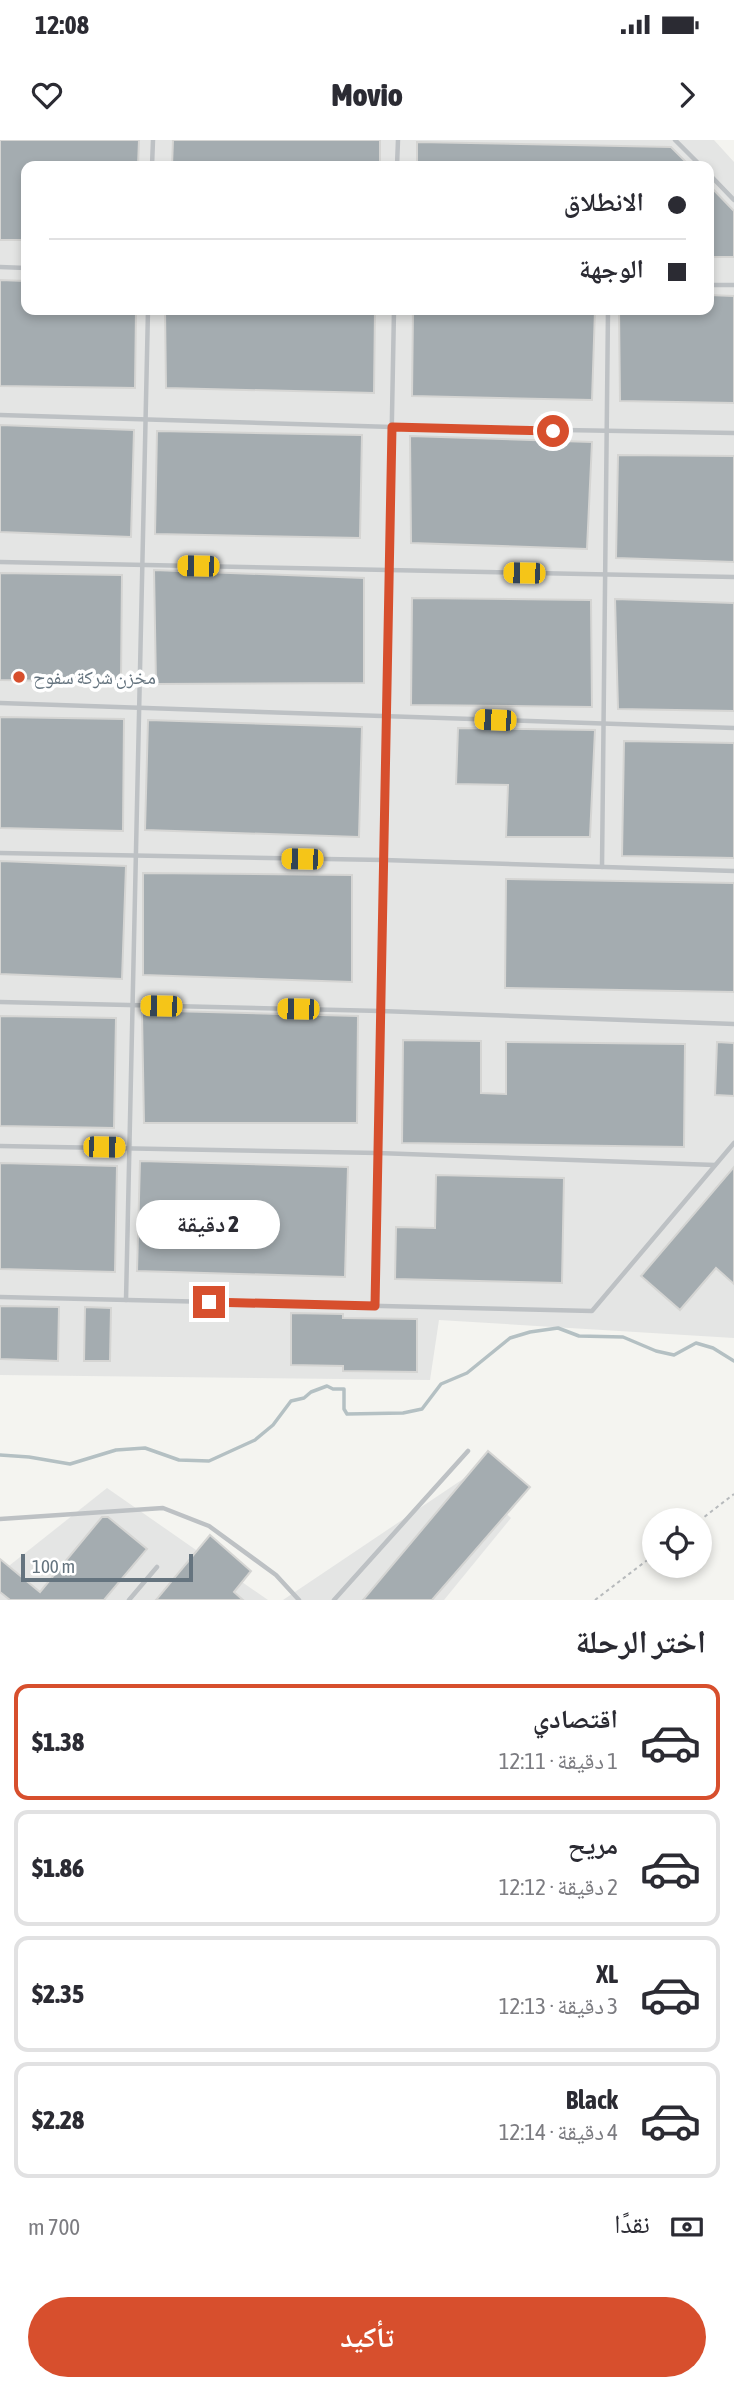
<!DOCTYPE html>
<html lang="ar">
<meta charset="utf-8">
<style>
body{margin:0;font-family:"Asap Condensed","Noto Naskh Arabic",sans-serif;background:#f2f2f3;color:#2b2b33;direction:rtl;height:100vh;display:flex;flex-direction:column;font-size:26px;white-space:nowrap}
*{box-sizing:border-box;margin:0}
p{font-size:23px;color:#7c7c81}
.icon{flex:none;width:38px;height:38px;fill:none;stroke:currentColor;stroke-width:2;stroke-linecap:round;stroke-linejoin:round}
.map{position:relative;height:1460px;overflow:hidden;direction:ltr}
.side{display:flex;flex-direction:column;background:#fff;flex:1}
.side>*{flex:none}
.guide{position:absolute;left:21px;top:21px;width:693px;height:154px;border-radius:14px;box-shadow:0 4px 10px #0003;direction:rtl;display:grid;align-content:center;height:154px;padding:0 28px;background:#fff}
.fabs{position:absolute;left:642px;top:1368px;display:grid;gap:14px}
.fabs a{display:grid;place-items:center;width:70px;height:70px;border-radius:50%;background:#fff;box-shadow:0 4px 10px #0003;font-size:35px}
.scale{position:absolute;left:21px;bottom:18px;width:172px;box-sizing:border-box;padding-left:7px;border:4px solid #65747f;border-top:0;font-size:19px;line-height:24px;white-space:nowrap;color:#65747f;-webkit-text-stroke:5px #fff;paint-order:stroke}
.end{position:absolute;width:32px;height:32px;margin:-16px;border:9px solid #d74f2d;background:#fff;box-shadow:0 0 0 4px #fff}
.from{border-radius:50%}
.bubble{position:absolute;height:49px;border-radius:24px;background:#fff;box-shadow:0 4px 10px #0003;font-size:23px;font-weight:800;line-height:49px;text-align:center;direction:rtl}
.car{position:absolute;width:21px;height:42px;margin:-21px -10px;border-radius:9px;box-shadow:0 0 5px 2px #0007;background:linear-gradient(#f5c518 24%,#345 0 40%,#f5c518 0 76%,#345 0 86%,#f5c518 0)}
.guide b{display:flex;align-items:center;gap:24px;height:66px;font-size:26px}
.guide b+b{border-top:2px solid #e1e1e2}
.guide i{width:18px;height:18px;background:#2b2b33}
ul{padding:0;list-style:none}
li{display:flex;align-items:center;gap:21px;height:116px;margin:0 14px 10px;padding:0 14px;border:4px solid #e1e1e2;border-radius:14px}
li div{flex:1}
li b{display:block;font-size:26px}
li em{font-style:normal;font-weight:800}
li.selected{border-color:#d74f2d}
li>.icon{width:63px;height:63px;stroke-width:1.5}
h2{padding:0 28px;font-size:32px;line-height:84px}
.pay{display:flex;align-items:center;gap:18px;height:77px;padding:0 28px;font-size:26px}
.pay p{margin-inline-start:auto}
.action{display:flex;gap:14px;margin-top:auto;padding:14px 28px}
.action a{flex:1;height:80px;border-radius:42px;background:#d74f2d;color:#fff;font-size:28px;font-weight:800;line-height:80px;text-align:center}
.status{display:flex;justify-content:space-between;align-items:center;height:49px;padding:0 35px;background:#fff;direction:ltr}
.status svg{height:19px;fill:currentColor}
header{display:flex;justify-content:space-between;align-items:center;height:91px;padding:0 28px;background:#fff;font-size:32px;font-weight:800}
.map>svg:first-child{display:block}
.built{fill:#e4e5e4;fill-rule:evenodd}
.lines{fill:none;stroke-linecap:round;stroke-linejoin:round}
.stream{stroke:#b4c0c3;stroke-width:3.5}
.building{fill:#a4acb0;stroke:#d5d5d3;stroke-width:2}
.path{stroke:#b7babc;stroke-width:2;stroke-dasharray:3.5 3.5;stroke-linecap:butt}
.service{stroke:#bdc1c4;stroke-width:4.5}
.route{stroke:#d74f2d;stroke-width:9}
.poi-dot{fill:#d74f2d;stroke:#fff;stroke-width:2.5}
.labels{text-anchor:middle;stroke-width:7;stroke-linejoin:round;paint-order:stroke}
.poi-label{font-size:19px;fill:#65747f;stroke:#fff;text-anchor:start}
</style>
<div class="status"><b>12:08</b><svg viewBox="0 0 49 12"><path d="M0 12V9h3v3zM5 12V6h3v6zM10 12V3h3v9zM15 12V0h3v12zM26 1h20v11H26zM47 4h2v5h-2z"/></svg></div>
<header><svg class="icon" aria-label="forward" viewBox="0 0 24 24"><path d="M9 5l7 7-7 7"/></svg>Movio<svg class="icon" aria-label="heart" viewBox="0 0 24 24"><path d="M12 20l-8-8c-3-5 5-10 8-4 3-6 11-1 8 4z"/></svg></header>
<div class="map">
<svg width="734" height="1460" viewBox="0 0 734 1460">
<rect width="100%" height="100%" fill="#f4f4f0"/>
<g class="built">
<path d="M0 0H714L734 22V1198L439 1180 430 1240 0 1235ZM26 26H709V170H26Z"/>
<path d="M466 1337 511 1378 444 1460H283Z"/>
<path d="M107 1348 268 1460H0V1433Z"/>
</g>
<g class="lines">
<path class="stream" d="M0 1315 29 1317 70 1324 116 1310 145 1308 179 1320 209 1321 255 1300 273 1285 291 1261 304 1258 311 1252 327 1246 333 1249H344V1269L347 1274 403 1273 422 1269 441 1244 467 1233 510 1198 530 1192 558 1188 579 1196 623 1197 656 1211 674 1215 696 1203 713 1208 734 1221"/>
</g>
<g class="building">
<path d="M0 0H139L138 26H26V100H0Z"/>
<path d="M173 0H380V26H172Z"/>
<path d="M417 2 671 7 690 26H417Z"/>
<path d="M709 45 734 71V117H709Z"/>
<path d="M0 140 26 141V170H136L135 248 0 246Z"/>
<path d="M709 155 734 156V263L620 261 619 170H709Z"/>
<path d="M165 170H375L374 253 166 248Z"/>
<path d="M413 170H595L592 260 412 256Z"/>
<path d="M0 285 134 290 131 397 0 392Z"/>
<path d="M157 291 362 295 360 398 155 394Z"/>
<path d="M410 296 592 302 587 409 411 403Z"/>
<path d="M618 315 734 316V422L616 418Z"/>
<path d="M154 430 364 438V543L156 544Z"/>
<path d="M0 433 122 435 121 542 0 540Z"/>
<path d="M412 458 591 460 592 567 411 565Z"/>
<path d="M615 459 734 463V571L618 569Z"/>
<path d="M0 577 124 579 123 691 0 688Z"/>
<path d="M148 580 362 587 359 697 145 690Z"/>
<path d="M458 588 595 590 590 697H506L508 645 456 644Z"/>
<path d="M624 601 734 603V718L622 716Z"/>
<path d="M0 721 126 726 122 839 0 834Z"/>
<path d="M143 733 352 735V842L143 835Z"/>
<path d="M506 739 734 743V852L505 848Z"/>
<path d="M170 871 358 876 357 983H144L142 874Z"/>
<path d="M0 876 116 878 114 988 0 986Z"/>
<path d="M403 900 481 901V953L506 954V902L685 904 684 1007 402 1003Z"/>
<path d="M717 902 734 903V956L715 955Z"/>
<path d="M140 1021 348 1027 345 1137 137 1131Z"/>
<path d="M0 1023 117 1026 115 1132 0 1129Z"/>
<path d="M734 1027V1144L716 1128 680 1170 641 1136Z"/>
<path d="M436 1035 564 1038 562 1143 395 1139 396 1087 435 1088Z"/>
<path d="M0 1166 59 1167 58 1221 0 1219Z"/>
<path d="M85 1167 111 1168 110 1221H84Z"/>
<path d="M291 1173 343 1174V1178L417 1179V1232L343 1231V1226L291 1225Z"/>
<path d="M488 1311 530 1347 432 1460H363Z"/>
<path d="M102 1377H108L147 1409 104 1460H10L0 1452V1419L40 1452Z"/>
<path d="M210 1395 251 1431 234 1452 243 1460H156Z"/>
</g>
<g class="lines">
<g class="path">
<path d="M699 1381 734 1354"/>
<path d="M595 1460 654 1415"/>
</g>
<g class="service">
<path d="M675 0 701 26"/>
<path d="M152 26 153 0"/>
<path d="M397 26 398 0"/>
<path d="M709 34 734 60"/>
<path d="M0 127 26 128"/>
<path d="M709 145H734"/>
<path d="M0 275 392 287 734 293"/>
<path d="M0 422 734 437"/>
<path d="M0 563 734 588"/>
<path d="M0 713 384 720 734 731"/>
<path d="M602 727 608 170"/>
<path d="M0 862 381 871 734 884"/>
<path d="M0 1006 378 1013 715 1025"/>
<path d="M0 1157 592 1171 734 1003"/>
<path d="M126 1160 148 170"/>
<path d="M375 1166 394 170"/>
<path d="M0 1379 163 1368 209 1386 276 1435 299 1460"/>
<path d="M129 1460 157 1427"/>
<path d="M334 1460 468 1311"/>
</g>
</g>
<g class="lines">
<path class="route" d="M209 1162 375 1166 392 287 553 291"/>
</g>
<circle class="poi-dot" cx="19" cy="537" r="7"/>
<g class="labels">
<g class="poi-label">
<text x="33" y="544">مخزن شركة سفوح</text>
</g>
</g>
</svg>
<div class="fabs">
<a><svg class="icon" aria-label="locate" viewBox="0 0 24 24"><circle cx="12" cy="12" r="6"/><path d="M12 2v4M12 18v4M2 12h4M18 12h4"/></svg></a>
</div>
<div class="scale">100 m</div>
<i class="end from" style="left:553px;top:291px"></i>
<i class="end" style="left:209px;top:1162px"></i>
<div class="bubble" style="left:136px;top:1060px;width:144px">2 دقيقة</div>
<i class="car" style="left:198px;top:426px;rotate:271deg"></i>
<i class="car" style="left:524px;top:433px;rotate:271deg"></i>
<i class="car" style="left:495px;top:580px;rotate:272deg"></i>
<i class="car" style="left:302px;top:719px;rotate:271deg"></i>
<i class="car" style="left:161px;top:866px;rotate:271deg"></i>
<i class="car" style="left:298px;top:869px;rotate:271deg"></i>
<i class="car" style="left:104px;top:1007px;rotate:91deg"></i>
<div class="guide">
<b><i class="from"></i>الانطلاق</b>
<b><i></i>الوجهة</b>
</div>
</div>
<section class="side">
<h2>اختر الرحلة</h2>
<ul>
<li class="selected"><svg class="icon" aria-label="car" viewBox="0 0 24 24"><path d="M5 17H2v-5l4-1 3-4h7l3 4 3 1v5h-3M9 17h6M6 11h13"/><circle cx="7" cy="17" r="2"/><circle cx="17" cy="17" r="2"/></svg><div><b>اقتصادي</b><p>1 دقيقة · 12:11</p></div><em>$1.38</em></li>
<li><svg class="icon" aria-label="car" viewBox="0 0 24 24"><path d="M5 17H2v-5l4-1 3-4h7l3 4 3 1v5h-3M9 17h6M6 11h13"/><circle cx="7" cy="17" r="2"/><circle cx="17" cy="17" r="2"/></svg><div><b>مريح</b><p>2 دقيقة · 12:12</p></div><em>$1.86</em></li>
<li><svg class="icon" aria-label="car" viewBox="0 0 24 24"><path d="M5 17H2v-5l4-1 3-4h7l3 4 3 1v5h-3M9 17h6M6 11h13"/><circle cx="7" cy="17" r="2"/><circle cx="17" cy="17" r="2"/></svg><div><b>XL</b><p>3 دقيقة · 12:13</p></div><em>$2.35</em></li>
<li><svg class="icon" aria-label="car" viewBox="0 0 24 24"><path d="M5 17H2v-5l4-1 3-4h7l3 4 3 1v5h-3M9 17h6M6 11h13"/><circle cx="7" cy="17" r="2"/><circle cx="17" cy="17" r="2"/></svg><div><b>Black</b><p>4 دقيقة · 12:14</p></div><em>$2.28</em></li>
</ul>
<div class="pay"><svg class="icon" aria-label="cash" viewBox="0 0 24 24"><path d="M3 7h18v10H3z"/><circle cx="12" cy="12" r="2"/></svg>نقدًا<p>700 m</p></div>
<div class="action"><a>تأكيد</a></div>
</section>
